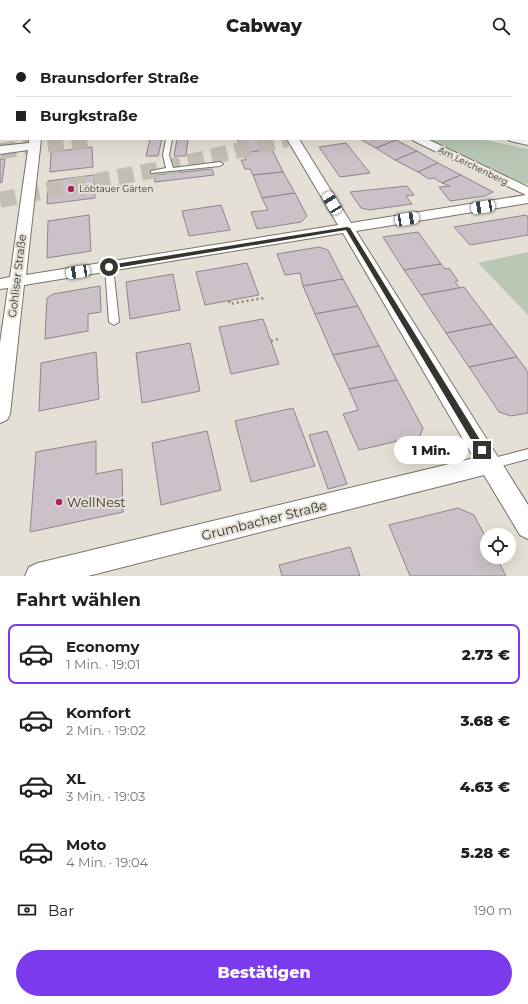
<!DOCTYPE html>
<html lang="de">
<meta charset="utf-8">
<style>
body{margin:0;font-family:Montserrat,sans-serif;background:#f6f6f6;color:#202124;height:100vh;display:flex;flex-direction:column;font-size:15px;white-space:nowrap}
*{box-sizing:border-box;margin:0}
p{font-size:13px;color:#757577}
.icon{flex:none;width:22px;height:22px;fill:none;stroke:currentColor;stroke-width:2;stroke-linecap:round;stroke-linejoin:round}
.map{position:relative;height:524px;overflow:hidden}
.panel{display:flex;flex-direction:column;background:#fff;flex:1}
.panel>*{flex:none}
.guide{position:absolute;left:0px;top:0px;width:528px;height:88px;box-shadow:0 4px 16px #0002;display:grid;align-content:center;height:88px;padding:0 16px;background:#fff}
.tools{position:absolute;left:480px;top:476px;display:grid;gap:8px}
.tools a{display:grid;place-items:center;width:36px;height:36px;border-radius:50%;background:#fff;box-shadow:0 4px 16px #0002;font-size:20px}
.end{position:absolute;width:18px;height:18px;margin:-9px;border:5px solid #35342f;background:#fff;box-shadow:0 0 0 2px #fff}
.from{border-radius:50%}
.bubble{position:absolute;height:28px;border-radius:14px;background:#fff;box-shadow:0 4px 16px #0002;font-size:13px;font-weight:800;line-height:28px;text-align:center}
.car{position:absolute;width:12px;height:24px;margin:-12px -6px;border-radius:5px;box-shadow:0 0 3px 1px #0007;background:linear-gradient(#fff 24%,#345 0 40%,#fff 0 76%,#345 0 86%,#fff 0)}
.guide b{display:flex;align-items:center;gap:14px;height:38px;font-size:15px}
.guide b+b{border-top:1px solid #e0e0e0}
.guide i{width:10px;height:10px;background:#202124}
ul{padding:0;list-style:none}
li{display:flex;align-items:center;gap:12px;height:60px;margin:0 8px 6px;padding:0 8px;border:2px solid transparent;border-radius:8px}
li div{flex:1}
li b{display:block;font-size:15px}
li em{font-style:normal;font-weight:800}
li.on{border-color:#7c3aed}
li>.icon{width:36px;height:36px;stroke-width:1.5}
h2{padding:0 16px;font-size:18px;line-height:48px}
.pay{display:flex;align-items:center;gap:10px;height:44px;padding:0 16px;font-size:15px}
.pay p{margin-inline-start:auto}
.action{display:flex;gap:8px;margin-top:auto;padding:8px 16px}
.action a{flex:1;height:46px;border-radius:24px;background:#7c3aed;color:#fff;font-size:16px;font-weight:800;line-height:46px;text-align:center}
header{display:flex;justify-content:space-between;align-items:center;height:52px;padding:0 16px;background:#fff;font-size:18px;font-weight:800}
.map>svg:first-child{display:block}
.green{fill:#b9c8b4}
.building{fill:#cbc1c9;stroke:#8e858c}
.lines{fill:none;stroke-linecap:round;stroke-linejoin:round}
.primary-tunnel{stroke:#c2beb4;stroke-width:16;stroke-dasharray:16 8;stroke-linecap:butt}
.service-casing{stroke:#777369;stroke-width:2}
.minor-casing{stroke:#777369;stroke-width:2}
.primary-casing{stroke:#777369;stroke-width:2}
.path-far1{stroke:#8c8981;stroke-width:1.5;stroke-dasharray:1 1.5;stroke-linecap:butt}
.path{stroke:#8c8981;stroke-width:2.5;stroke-dasharray:2 3;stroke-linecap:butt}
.service{fill:#fff;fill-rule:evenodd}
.minor{fill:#fff;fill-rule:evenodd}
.primary{fill:#fff;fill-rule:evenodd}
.route{fill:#35342f}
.poi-dot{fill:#b02158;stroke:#e5e0d5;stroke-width:1.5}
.labels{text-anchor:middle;stroke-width:4;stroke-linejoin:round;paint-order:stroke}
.far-street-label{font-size:9px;fill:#35342f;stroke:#e5e0d5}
.far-poi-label{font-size:9px;fill:#35342f;stroke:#e5e0d5;text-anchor:start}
.street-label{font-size:11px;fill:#35342f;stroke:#e5e0d5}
.near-poi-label{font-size:13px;fill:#35342f;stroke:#e5e0d5;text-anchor:start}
.near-street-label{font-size:13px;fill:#35342f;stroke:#e5e0d5}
</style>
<header><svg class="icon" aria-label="back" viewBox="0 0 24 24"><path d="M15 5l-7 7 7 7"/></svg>Cabway<svg class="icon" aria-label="search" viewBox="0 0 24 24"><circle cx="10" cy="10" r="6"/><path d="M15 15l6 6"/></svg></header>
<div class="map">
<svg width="528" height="524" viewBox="0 0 528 524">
<rect width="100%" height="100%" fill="#e5e0d5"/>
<g class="green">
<path d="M228 0H528L231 1Z"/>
<path d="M430 87H481L528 97V132L521 131Z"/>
<path d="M528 200V263L478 211Z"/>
</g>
<g class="building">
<path d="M150 87H162L158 104H146Z"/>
<path d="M177 87H188L186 104H174Z"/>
<path d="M237 87H266L272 97 243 101Z"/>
<path d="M360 87H393L396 88 376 96Z"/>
<path d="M396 88 417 99 395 108 376 96Z"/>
<path d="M346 91 370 121 340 125 319 95Z"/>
<path d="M92 95 93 115 50 120 51 100Z"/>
<path d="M272 97 283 120 253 123 250 117H245L241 108H246L243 101Z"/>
<path d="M417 99 438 111 418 120 395 108Z"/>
<path d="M0 107H5L2 130 0 131Z"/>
<path d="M438 111 461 123 442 131 434 126 429 127 418 120Z"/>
<path d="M212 117 214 123 155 130 154 123Z"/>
<path d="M283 120 295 141 262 146 253 123Z"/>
<path d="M94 123 95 146 47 152 48 129Z"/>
<path d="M461 123 493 140 485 144 450 149 439 135 450 134 442 131Z"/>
<path d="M407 134 414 143 406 144 412 152 369 158 361 156 350 140Z"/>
<path d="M295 141 307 164 301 170 257 177 251 160 268 158 262 146Z"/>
<path d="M221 153 230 178 189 184 182 159Z"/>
<path d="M89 163 91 199 47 206 48 169Z"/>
<path d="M526 163 528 165V183L470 193 454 175Z"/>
<path d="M418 180 441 212 404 218 383 185Z"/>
<path d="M319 195 328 198 343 227 303 234 300 221 285 223 277 202Z"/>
<path d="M247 211 259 243 205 253 196 220Z"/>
<path d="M441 212 445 217 449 216 458 229 455 230 460 236 421 243 404 218Z"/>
<path d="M173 222 180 258 130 267 126 230Z"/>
<path d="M343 227 358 254 315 262 303 234Z"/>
<path d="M100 234 101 260 88 262V279L45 287 47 246 53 242Z"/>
<path d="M464 235 492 272 446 281 421 243Z"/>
<path d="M358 254 379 294 333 303 315 262Z"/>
<path d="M263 267 279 312 231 322 219 275Z"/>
<path d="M492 272 517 305 469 315 446 281Z"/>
<path d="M190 291 200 339 142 351 136 301Z"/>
<path d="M379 294 397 328 349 337 333 303Z"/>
<path d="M96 300 99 347 39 359 41 311Z"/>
<path d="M517 305 528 320V361L511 364 499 360 469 315Z"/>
<path d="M397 328 423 376 420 384 359 398 343 362 358 358 349 337Z"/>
<path d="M293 356 315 414 251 430 235 369Z"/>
<path d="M207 379 221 438 161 453 152 391Z"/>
<path d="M327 379 347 432 328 437 309 383Z"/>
<path d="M96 389V422L122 417 123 460 30 480 36 400Z"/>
<path d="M458 456 474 463 487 488V505H496L506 524H410L389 473Z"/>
<path d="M350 495 360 524H282L279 513Z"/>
</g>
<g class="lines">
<g class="primary-tunnel">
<path d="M0 99 93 87"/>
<path d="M0 148 155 118 287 87"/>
</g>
<defs>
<g id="service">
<path d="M166 87H172L169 103 173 116 220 110 223 112 220 114 151 121V119L166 116 163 103Z"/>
<path d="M109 212 113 215 119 270 114 273 109 270 105 215Z"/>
<path d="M528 397V407L490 417 486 416 484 412 486 408 490 407Z"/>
</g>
<g id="minor">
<rect x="43" y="0" width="8" height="1"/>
<rect x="216" y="0" width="11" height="1"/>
<rect x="0" y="52" width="1" height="6"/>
<path d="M29 87H41L26 223 338 173 287 87H299L351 171 526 143 414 89 412 87H427L528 135V151L356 179 528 453V487L520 483 484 423 88 524H25L29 515 38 511 474 406 343 181 24 233 10 362 7 368 0 371V291L8 236 0 237V227L10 225 28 98 0 102V94L29 91Z"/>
<path d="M508 87H528V93L510 89Z"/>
</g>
<g id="primary">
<rect x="527" y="10" width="1" height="8"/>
<path d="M527 30H528L527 39Z"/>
</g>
</defs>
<use href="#service" class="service-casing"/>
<use href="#minor" class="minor-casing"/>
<use href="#primary" class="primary-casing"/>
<g class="path-far1">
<path d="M327 0 329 1"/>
<path d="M458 0 460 1"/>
<path d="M509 0 511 1"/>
</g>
<g class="path">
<path d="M229 249 230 252 264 246"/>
<path d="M271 289 278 287"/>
</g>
<use href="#service" class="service"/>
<use href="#minor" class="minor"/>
<use href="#primary" class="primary"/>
</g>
<path class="route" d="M347 175 350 176 485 396V401H479L346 178 109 217 106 215 109 213Z"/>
<g class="poi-dot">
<circle cx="71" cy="137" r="4"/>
<circle cx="59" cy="450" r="4"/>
</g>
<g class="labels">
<g class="far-street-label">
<text transform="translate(473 114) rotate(26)" y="3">Am Lerchenberg</text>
</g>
<g class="far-poi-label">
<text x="79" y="140">Löbtauer Gärten</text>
</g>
<g class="street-label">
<text transform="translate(17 224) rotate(-83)" y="4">Gohliser Straße</text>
</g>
<g class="near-poi-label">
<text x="67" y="455">WellNest</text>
</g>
<g class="near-street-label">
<text transform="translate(264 468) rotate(-14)" y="5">Grumbacher Straße</text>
</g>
</g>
</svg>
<div class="tools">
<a><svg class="icon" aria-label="locate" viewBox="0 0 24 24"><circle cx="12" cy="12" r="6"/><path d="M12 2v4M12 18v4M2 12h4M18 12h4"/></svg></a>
</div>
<i class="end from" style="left:109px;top:215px"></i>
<i class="end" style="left:482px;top:398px"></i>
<div class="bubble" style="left:394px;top:384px;width:74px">1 Min.</div>
<i class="car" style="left:332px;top:151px;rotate:329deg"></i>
<i class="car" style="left:483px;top:155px;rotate:261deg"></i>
<i class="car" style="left:407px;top:167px;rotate:81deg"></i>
<i class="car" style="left:78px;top:220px;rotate:261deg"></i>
<div class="guide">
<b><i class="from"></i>Braunsdorfer Straße</b>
<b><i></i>Burgkstraße</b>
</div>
</div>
<section class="panel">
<h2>Fahrt wählen</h2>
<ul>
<li class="on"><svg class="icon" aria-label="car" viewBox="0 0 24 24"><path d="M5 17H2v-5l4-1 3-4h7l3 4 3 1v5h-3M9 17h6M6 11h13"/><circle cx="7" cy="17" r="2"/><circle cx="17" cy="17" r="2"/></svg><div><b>Economy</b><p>1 Min. · 19:01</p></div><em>2.73 €</em></li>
<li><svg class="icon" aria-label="car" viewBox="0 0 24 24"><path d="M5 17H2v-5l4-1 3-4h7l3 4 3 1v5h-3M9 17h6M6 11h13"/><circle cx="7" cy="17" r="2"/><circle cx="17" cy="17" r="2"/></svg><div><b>Komfort</b><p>2 Min. · 19:02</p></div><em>3.68 €</em></li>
<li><svg class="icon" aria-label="car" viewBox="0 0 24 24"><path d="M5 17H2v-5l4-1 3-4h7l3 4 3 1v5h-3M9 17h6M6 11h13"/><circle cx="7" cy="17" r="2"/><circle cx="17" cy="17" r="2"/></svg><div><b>XL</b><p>3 Min. · 19:03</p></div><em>4.63 €</em></li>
<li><svg class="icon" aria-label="car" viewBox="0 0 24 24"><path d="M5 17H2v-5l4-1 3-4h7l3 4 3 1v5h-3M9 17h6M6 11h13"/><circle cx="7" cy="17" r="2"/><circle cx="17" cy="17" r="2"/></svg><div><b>Moto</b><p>4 Min. · 19:04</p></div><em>5.28 €</em></li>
</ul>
<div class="pay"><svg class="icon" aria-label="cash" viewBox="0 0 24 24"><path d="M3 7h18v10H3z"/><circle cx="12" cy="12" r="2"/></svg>Bar<p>190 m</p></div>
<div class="action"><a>Bestätigen</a></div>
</section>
